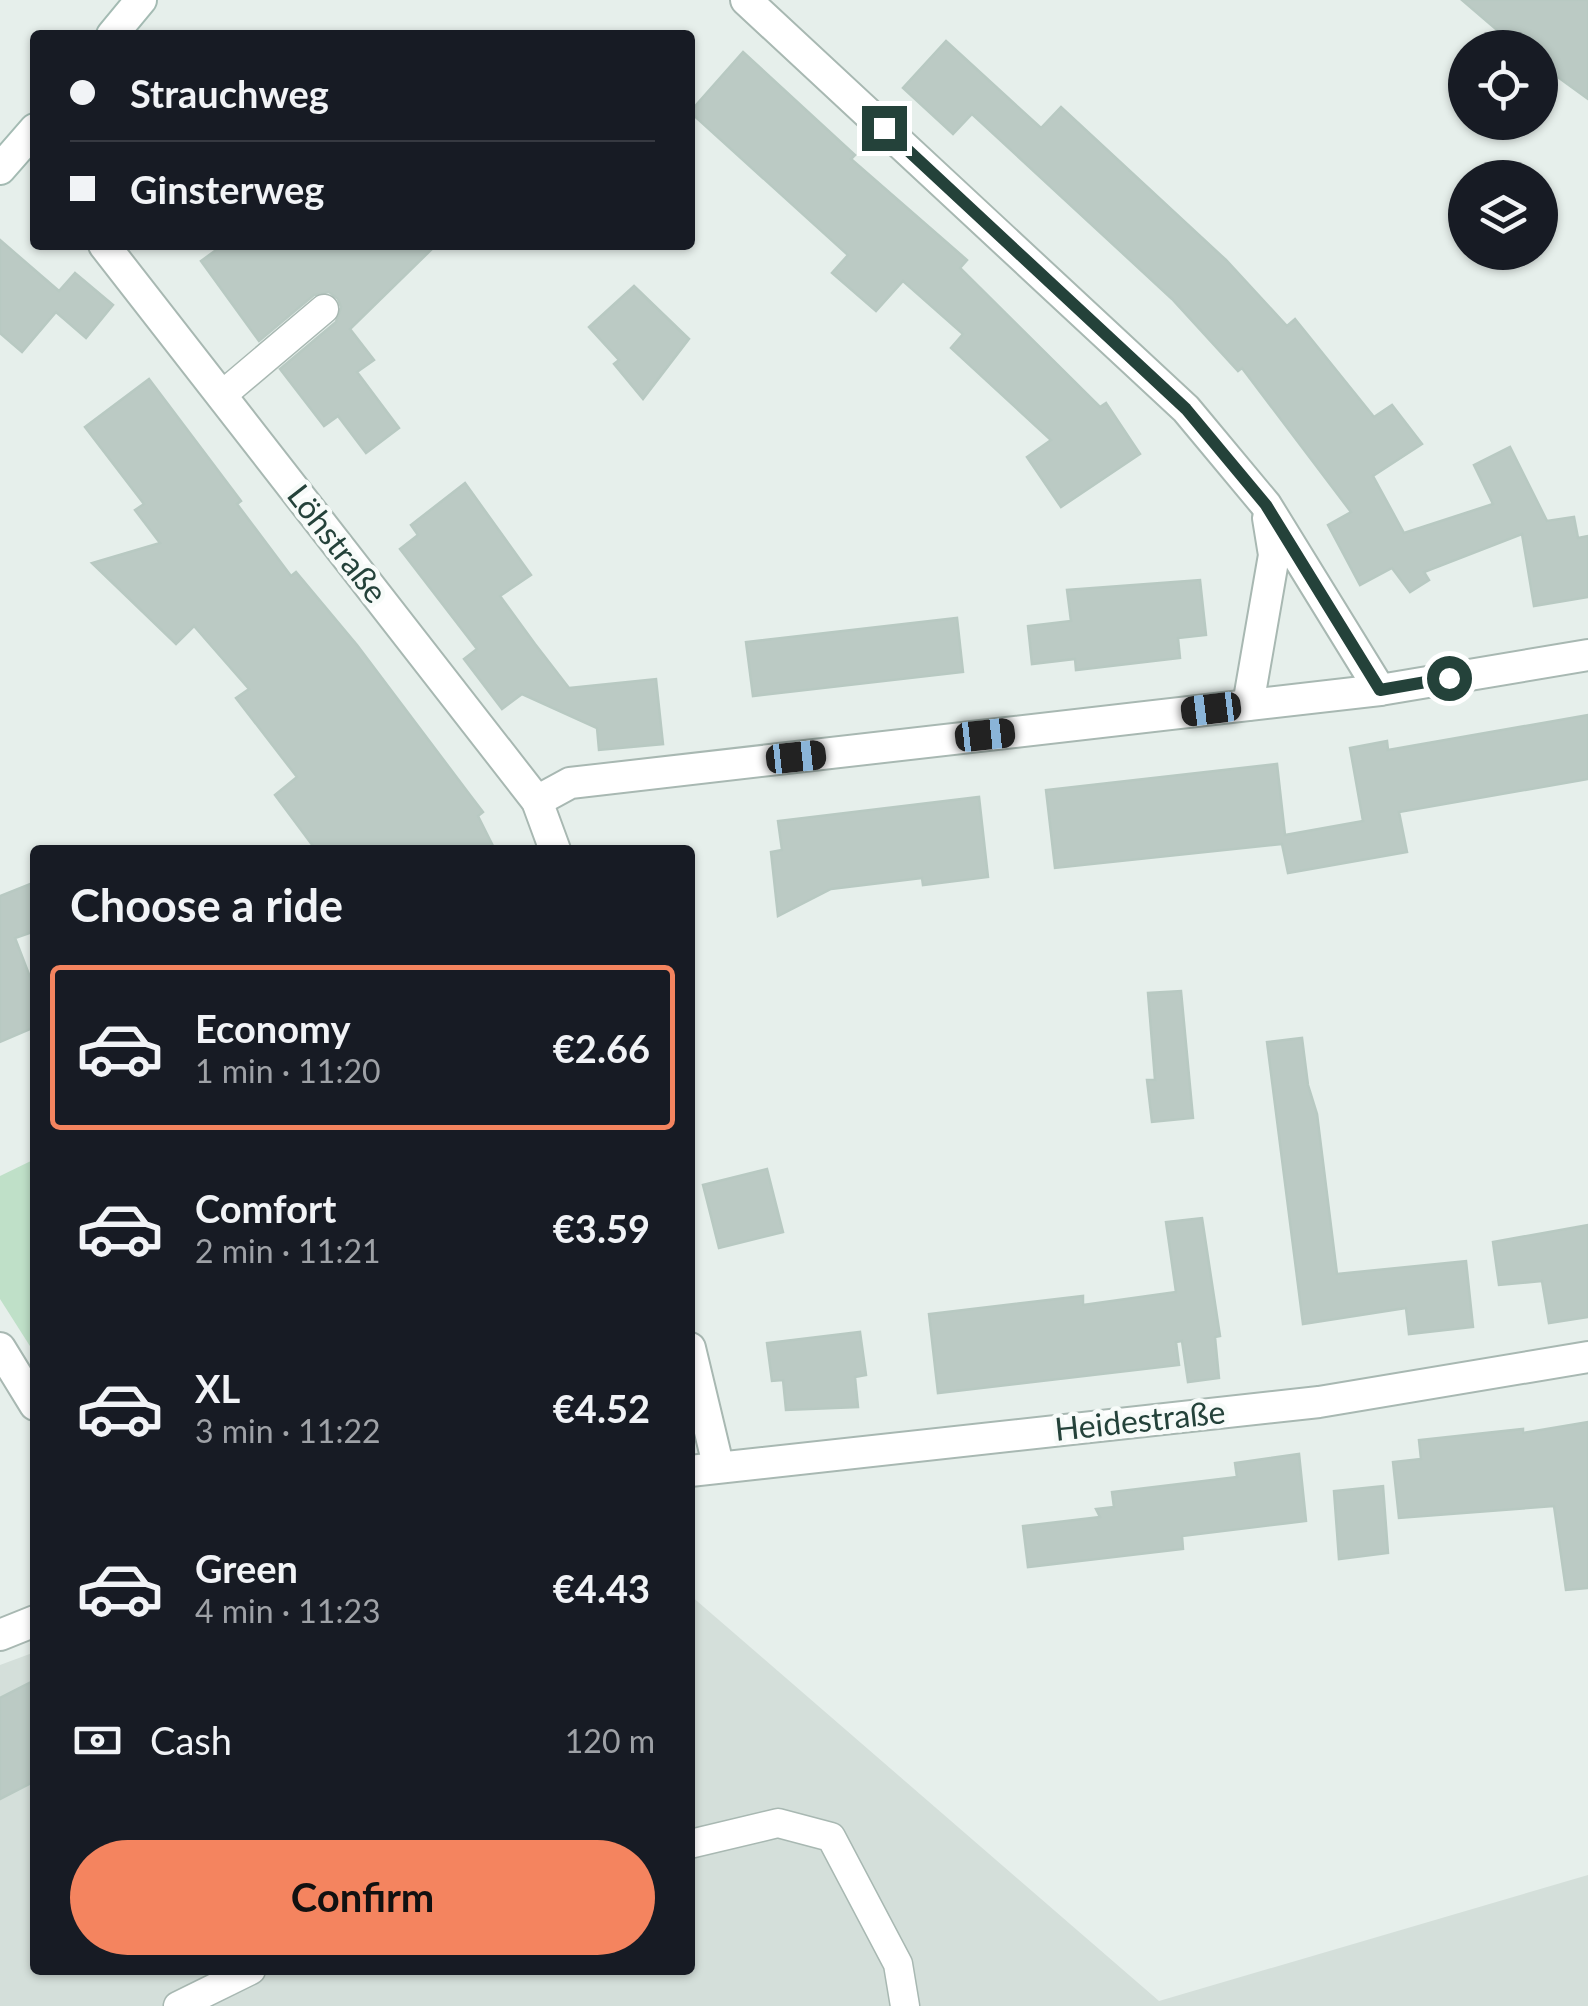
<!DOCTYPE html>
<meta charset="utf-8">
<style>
body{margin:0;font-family:Lato,sans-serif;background:#20242c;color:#f1f3f6;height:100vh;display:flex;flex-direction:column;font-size:38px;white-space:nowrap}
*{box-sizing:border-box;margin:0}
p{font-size:32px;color:#9ea1a6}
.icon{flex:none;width:55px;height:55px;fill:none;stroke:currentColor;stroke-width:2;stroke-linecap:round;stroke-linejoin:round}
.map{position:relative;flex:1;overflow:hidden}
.sheet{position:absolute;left:30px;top:845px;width:665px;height:1130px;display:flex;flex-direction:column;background:#171b24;border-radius:10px;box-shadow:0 2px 8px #0004}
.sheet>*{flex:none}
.banner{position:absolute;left:30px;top:30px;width:665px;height:220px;border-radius:10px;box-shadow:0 2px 8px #0004;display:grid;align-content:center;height:220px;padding:0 40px;background:#171b24}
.buttons{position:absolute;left:1448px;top:30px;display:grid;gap:20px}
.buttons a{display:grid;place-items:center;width:110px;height:110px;border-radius:50%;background:#171b24;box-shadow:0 2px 8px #0004;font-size:50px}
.end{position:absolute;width:45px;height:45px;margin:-22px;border:12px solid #24423a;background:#fff;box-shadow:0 0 0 5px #fff}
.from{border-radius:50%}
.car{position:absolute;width:30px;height:60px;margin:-30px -15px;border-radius:12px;box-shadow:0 0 8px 2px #0007;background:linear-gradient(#222 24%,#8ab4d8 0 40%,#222 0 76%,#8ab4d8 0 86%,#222 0)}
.banner b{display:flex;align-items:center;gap:35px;height:95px;font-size:38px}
.banner b+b{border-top:2px solid #363941}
.banner i{width:25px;height:25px;background:#f1f3f6}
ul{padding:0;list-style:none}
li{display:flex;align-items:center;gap:30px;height:165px;margin:0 20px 15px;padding:0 20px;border:5px solid transparent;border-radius:10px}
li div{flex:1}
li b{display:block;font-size:38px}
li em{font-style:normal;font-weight:700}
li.selected{border-color:#f4845f}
li>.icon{width:90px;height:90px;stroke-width:1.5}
h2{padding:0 40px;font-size:45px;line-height:120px}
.pay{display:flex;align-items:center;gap:25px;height:110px;padding:0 40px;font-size:38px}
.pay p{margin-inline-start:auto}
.cta{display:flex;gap:20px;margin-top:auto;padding:20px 40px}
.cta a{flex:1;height:115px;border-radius:60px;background:#f4845f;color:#111;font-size:40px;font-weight:700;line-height:115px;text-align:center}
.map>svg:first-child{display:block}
.built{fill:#d4dfda}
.green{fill:#bfe0c8}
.building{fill:#bbcac4;stroke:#b8c9c2;stroke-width:2.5}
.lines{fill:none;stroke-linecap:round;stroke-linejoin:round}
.lane-casing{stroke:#a8b8b2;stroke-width:31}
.street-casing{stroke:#a8b8b2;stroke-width:34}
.secondary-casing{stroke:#a4bbb3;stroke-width:34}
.lane{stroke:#fff;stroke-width:28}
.street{stroke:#fff;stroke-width:30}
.secondary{stroke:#fff;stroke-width:30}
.route{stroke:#24423a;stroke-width:12}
.labels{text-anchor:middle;stroke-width:9;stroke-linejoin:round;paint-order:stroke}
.street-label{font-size:32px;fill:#24423a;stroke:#f7fbf9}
</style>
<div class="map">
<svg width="1588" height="2006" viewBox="0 0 1588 2006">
<rect width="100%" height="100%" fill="#e6efeb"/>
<path class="built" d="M690 1595 1159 2001 1588 1875V2006H0V1665L35 1652V1970H690Z"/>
<path class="green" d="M35 1159V1354L0 1299V1176Z"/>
<g class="building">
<path d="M1462 0H1588V99L1540 64V48H1518Z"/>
<path d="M946 41 1041 128 1061 107 1226 260 1287 326 1295 319 1374 417 1392 405 1422 444 1373 476 1404 533 1493 504 1474 465 1510 447 1547 521 1574 517 1578 538 1588 536V597L1534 606 1522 534 1424 572 1429 580 1410 592 1392 568 1360 585 1328 525 1351 512 1242 368 1238 371 1172 299 972 114 953 134 903 88Z"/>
<path d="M743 52 855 155 851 159 967 260 960 268 1100 407 1106 403 1140 454 1061 507 1027 457 1051 440 951 348 963 334 903 281 876 311 832 273 848 255 690 112Z"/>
<path d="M0 240 59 291 75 273 113 305 86 338 56 312 22 352 0 333Z"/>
<path d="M223 245H436L350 329 374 360 357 372 399 428 366 453 338 416 324 426 280 369 336 322 341 307 338 299 329 292 314 295 259 341 201 261Z"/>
<path d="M634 286 689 339 643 399 614 364 619 360 589 327Z"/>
<path d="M149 379 241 501 237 504 291 576 296 572 357 645 470 795 483 812 478 816 495 850H316L275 795 297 777 236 698 249 689 194 626 176 644 92 563 160 543 135 510 144 504 85 427Z"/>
<path d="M465 483 531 575 500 596 535 644 569 688 656 679 663 744 599 750 597 728 522 694 502 709 464 659 477 649 400 549 418 535 411 525Z"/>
<path d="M1200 580 1206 635 1178 638 1180 658 1076 670 1075 659 1032 664 1028 626 1071 621 1067 590Z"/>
<path d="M957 618 963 672 753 696 746 642Z"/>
<path d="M1588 715V779L1399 812 1407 852 1288 873 1282 844 1055 868 1046 790 1277 764 1285 835 1363 821 1350 748 1387 741 1388 750Z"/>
<path d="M979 797 988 877 923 885 922 878 831 889 778 916 771 852 782 850 778 821Z"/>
<path d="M35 882V931L15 938 35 990V1027L0 1042V896Z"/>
<path d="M1181 991 1193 1118 1152 1122 1147 1080H1155L1148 993Z"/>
<path d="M1302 1038 1308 1085 1317 1114 1337 1274 1466 1261 1473 1327 1409 1334 1406 1308 1303 1324 1267 1042Z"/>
<path d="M767 1169 783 1232 719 1248 703 1185Z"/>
<path d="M1202 1218 1220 1336 1215 1337 1219 1378 1188 1382 1182 1341 1176 1342 1179 1365 938 1393 929 1314 1083 1296V1305L1176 1292 1166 1222Z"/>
<path d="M1588 1225V1317L1549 1323 1542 1281 1499 1285 1493 1242Z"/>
<path d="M860 1332 866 1375 855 1377 858 1407 786 1410 783 1380 772 1381 767 1343Z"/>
<path d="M1588 1422V1588L1566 1590 1554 1506 1399 1518 1393 1462 1421 1459 1419 1440 1523 1429V1433Z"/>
<path d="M1299 1454 1306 1521 1182 1536 1183 1549 1028 1567 1023 1526 1100 1517 1096 1509 1114 1507 1112 1492 1237 1477 1235 1463Z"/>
<path d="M1383 1486 1388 1553 1339 1559 1334 1491Z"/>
<path d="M35 1680V1781L0 1799V1698Z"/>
</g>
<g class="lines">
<defs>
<g id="lane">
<path d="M221 396 324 309"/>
<path d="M690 1844 778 1823 831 1837 898 1964 905 2006"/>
<path d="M178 2006 251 1970"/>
</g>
<g id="street">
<path d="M746 0 1186 409 1266 505 1380 690"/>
<path d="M104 245 537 801 555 850"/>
<path d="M1248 705 1274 555 1268 518"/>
<path d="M537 801 570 783 1380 690 1588 655"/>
<path d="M0 1348 35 1405"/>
<path d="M690 1348 718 1465"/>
<path d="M690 1471 1319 1402 1588 1357"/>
<path d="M0 1635 35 1621"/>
</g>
<g id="secondary">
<path d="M112 35 141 0"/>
<path d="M0 169 35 129"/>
</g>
</defs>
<use href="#lane" class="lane-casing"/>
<use href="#street" class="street-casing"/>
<use href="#secondary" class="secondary-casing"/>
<use href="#lane" class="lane"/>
<use href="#street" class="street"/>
<use href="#secondary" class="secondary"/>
</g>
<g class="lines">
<path class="route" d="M884 128 1186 409 1266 505 1380 690 1449 678"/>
</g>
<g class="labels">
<g class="street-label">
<text transform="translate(337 544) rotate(52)" y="11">Löhstraße</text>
<text transform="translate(1140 1421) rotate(-6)" y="11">Heidestraße</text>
</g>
</g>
</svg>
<div class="buttons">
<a><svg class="icon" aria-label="locate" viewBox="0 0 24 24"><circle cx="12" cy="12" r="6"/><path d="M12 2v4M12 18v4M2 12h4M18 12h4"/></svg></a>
<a><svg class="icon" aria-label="layers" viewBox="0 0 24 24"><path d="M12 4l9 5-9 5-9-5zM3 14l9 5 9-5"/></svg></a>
</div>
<i class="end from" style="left:1449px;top:678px"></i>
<i class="end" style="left:884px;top:128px"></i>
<i class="car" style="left:1211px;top:709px;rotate:263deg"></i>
<i class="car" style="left:985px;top:735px;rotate:84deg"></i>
<i class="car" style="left:796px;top:757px;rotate:84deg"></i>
<div class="banner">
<b><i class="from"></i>Strauchweg</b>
<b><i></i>Ginsterweg</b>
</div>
<section class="sheet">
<h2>Choose a ride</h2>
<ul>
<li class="selected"><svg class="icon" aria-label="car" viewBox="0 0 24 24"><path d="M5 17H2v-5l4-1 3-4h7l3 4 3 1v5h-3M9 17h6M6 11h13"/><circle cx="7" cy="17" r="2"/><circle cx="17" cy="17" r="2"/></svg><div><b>Economy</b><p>1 min · 11:20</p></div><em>€2.66</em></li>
<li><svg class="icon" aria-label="car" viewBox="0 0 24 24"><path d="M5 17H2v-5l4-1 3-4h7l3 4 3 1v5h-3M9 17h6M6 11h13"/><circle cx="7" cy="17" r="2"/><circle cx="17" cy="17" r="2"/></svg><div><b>Comfort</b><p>2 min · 11:21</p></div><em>€3.59</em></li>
<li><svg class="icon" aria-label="car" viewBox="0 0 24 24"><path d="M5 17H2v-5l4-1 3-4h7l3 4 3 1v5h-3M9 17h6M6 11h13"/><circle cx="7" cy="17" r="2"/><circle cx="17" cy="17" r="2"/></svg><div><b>XL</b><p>3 min · 11:22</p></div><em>€4.52</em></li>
<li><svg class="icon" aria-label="car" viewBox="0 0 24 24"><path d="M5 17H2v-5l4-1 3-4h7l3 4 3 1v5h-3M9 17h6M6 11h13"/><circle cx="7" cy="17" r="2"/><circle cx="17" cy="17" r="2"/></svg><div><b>Green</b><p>4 min · 11:23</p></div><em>€4.43</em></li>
</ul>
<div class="pay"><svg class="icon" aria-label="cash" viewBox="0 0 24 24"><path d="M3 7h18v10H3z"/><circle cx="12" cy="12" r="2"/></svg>Cash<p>120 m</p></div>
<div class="cta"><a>Confirm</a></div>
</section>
</div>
